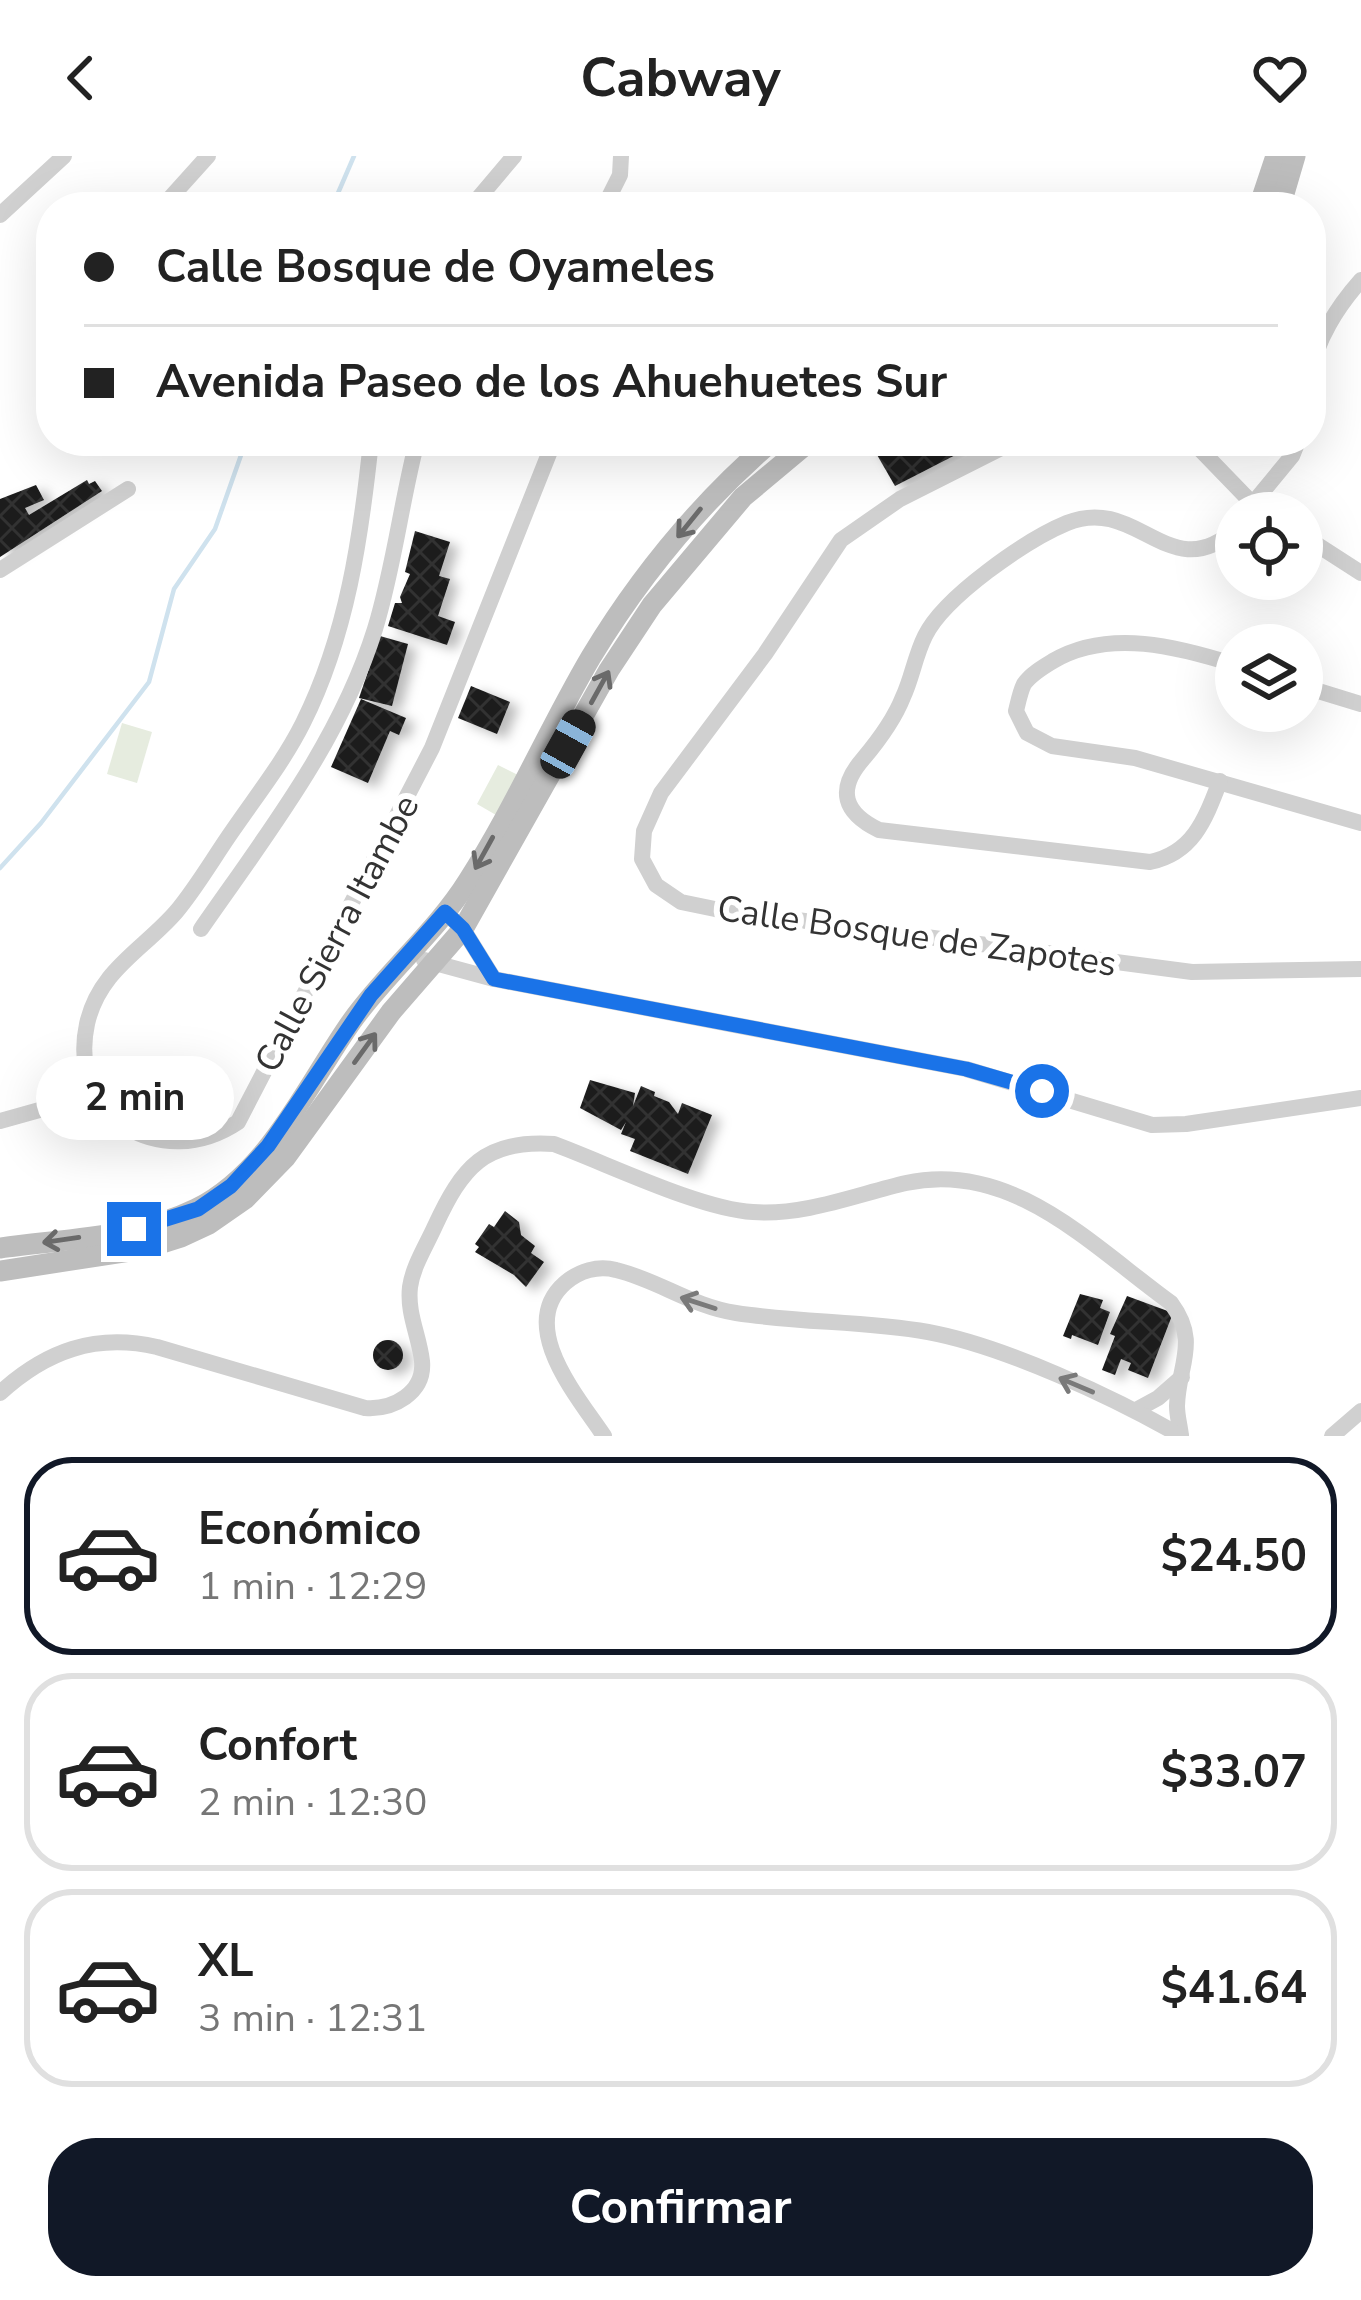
<!DOCTYPE html>
<html lang="es">
<meta charset="utf-8">
<style>
body{margin:0;font-family:"Nunito Sans",sans-serif;background:#f6f6f6;color:#222;height:100vh;display:flex;flex-direction:column;font-size:45px;white-space:nowrap}
*{box-sizing:border-box;margin:0}
p{font-size:39px;color:#767676}
.icon{flex:none;width:66px;height:66px;fill:none;stroke:currentColor;stroke-width:2;stroke-linecap:round;stroke-linejoin:round}
.map{position:relative;height:1280px;overflow:hidden}
.drawer{display:flex;flex-direction:column;background:#fff;flex:1}
.drawer>*{flex:none}
.hud{position:absolute;left:36px;top:36px;width:1290px;height:264px;border-radius:48px;box-shadow:0 12px 48px #0002;display:grid;align-content:center;height:264px;padding:0 48px;background:#fff}
.buttons{position:absolute;left:1215px;top:336px;display:grid;gap:24px}
.buttons a{display:grid;place-items:center;width:108px;height:108px;border-radius:50%;background:#fff;box-shadow:0 12px 48px #0002;font-size:60px}
.end{position:absolute;width:54px;height:54px;margin:-27px;border:15px solid #1a73e8;background:#fff;box-shadow:0 0 0 6px #fff}
.from{border-radius:50%}
.bubble{position:absolute;height:84px;border-radius:42px;background:#fff;box-shadow:0 12px 48px #0002;font-size:39px;font-weight:700;line-height:84px;text-align:center}
.car{position:absolute;width:36px;height:72px;margin:-36px -18px;border-radius:15px;box-shadow:0 0 9px 3px #0007;background:linear-gradient(#222 24%,#8ab4d8 0 40%,#222 0 76%,#8ab4d8 0 86%,#222 0)}
.hud b{display:flex;align-items:center;gap:42px;height:114px;font-size:45px}
.hud b+b{border-top:3px solid #e0e0e0}
.hud i{width:30px;height:30px;background:#222}
ul{padding:21px 0 0;list-style:none}
li{display:flex;align-items:center;gap:36px;height:198px;margin:0 24px 18px;padding:0 24px;border:6px solid #e0e0e0;border-radius:48px}
li div{flex:1}
li b{display:block;font-size:45px}
li em{font-style:normal;font-weight:700}
li.current{border-color:#111827}
li>.icon{width:108px;height:108px;stroke-width:1.5}
.button{display:flex;gap:24px;margin-top:auto;padding:24px 48px}
.button a{flex:1;height:138px;border-radius:48px;background:#111827;color:#fff;font-size:48px;font-weight:700;line-height:138px;text-align:center}
header{display:flex;justify-content:space-between;align-items:center;height:156px;padding:0 48px;background:#fff;font-size:54px;font-weight:700}
.map>svg:first-child{display:block}
.pitch{fill:#e6ecdf}
.lines{fill:none;stroke-linecap:round;stroke-linejoin:round}
.stream{stroke:#cfe2ee;stroke-width:4.5}
.building{fill:url(#building-cross-hatch);filter:url(#shadow)}
.street{stroke:#d0d0d0;stroke-width:16}
.secondary{stroke:#bdbdbd;stroke-width:21}
.oneway{stroke:#6a6a6a}
.oneway2{stroke:#7a7a7a}
.route{stroke:#1a73e8;stroke-width:15}
.labels{text-anchor:middle;stroke-width:12;stroke-linejoin:round;paint-order:stroke}
.street-label{font-size:36px;fill:#333;stroke:#fff}
</style>
<header><svg class="icon" aria-label="back" viewBox="0 0 24 24"><path d="M15 5l-7 7 7 7"/></svg>Cabway<svg class="icon" aria-label="heart" viewBox="0 0 24 24"><path d="M12 20l-8-8c-3-5 5-10 8-4 3-6 11-1 8 4z"/></svg></header>
<div class="map">
<svg width="1361" height="1280" viewBox="0 0 1361 1280">
<defs>
<pattern id="building-cross-hatch" width="8" height="8" patternUnits="userSpaceOnUse" patternTransform="scale(3)"><rect width="8" height="8" fill="#1a1a1a"/><path d="M0 0l8 8M0 8l8-8" fill="none" stroke="#333"/></pattern>
<filter id="shadow"><feDropShadow dx="9" dy="5" stdDeviation="6" flood-color="#0004"/></filter>
</defs>
<rect width="100%" height="100%" fill="#fff"/>
<g class="pitch">
<path d="M122 567 152 576 137 627 107 618Z"/>
<path d="M498 609 518 619 496 659 477 648Z"/>
</g>
<g class="lines">
<g class="stream">
<path d="M332 51 354 0"/>
<path d="M0 712 41 667 149 526 174 433 215 373 246 285"/>
</g>
</g>
<g class="building">
<path d="M869 285H967L971 291 895 330Z"/>
<path d="M87 324 89 328 95 325 102 335 0 401V343L36 329 44 344 25 352 29 359Z"/>
<path d="M415 375 450 386 439 420 450 423 438 460 455 466 447 489 388 470 395 447H402L400 441 410 418 405 416Z"/>
<path d="M380 480 408 488 392 550 359 542Z"/>
<path d="M471 530 510 546 497 578 458 562Z"/>
<path d="M361 543 406 562 399 579 390 575 368 627 331 611Z"/>
<path d="M590 924 635 937 633 950 641 930 655 936 654 940 669 946 678 958 682 947 712 959 688 1018 630 995 635 983 621 978 626 966 621 974 580 952Z"/>
<path d="M505 1055 519 1066 521 1079 535 1090 531 1097 544 1106 526 1131 514 1119 475 1096 479 1091 475 1088 489 1068 494 1071Z"/>
<path d="M1080 1138 1103 1144 1100 1152 1110 1156 1098 1189 1072 1179 1071 1183 1063 1180Z"/>
<path d="M1127 1140 1173 1157 1148 1222 1128 1214 1131 1207 1121 1203 1115 1219 1102 1214 1115 1180 1110 1178Z"/>
<circle cx="388" cy="1199" r="15"/>
</g>
<g class="lines">
<g class="street">
<path d="M162 51 208 0"/>
<path d="M471 51 514 0"/>
<path d="M604 51 620 19 621 0"/>
<path d="M0 59 64 0"/>
<path d="M1311 219C1315 185 1338 150 1361 124"/>
<path d="M371 285C361 381 347 479 303 567 284 605 257 639 233 674 214 701 197 731 176 756 143 794 99 814 87 868 67 961 162 1017 238 966L432 592 554 285"/>
<path d="M1015 285 900 343 841 384 765 498 661 637 644 675 642 703 656 729 681 746 715 753 1192 816 1361 813"/>
<path d="M1192 285 1251 346 1269 357"/>
<path d="M1245 357 1292 300 1298 285"/>
<path d="M1302 379 1361 417"/>
<path d="M0 414 128 333"/>
<path d="M1236 509C1179 491 1109 472 1053 505 1043 511 1031 518 1024 528 1020 536 1018 547 1016 555L1027 577 1052 590 1135 602 1361 667"/>
<path d="M1302 530 1361 548"/>
<path d="M1220 625C1205 664 1193 697 1150 706L879 674C844 657 836 634 863 603 879 584 894 564 903 541 912 522 915 500 925 480 944 441 1026 384 1067 367 1138 338 1169 433 1236 373"/>
<path d="M445 756 463 773 494 823"/>
<path d="M201 773C267 678 340 585 375 473 394 411 401 347 417 285"/>
<path d="M424 804 494 823 966 913 1152 969 1186 968 1361 942"/>
<path d="M0 965 93 939"/>
<path d="M0 1237C46 1195 95 1177 157 1191L365 1252C393 1254 425 1237 422 1205 419 1179 407 1158 410 1131 413 1110 426 1090 435 1070 462 1012 484 983 554 988 608 1008 700 1053 753 1056 804 1060 858 1038 906 1027 1012 1004 1091 1089 1171 1147 1200 1186 1178 1209 1177 1250 1177 1260 1180 1270 1181 1280"/>
<path d="M1136 1254 1158 1242 1182 1221"/>
<path d="M604 1280C578 1241 516 1170 565 1127 579 1115 598 1109 616 1114 658 1124 693 1151 736 1157 800 1167 865 1165 928 1176 1004 1190 1113 1241 1181 1280"/>
<path d="M1332 1280 1361 1255"/>
</g>
<g class="secondary">
<path d="M1259 51 1276 0"/>
<path d="M1280 51 1295 0"/>
<path d="M0 1092C64 1083 137 1082 196 1053 269 1017 307 929 352 865 387 816 436 776 468 725 514 654 548 574 591 501 640 420 701 346 772 285"/>
<path d="M0 1115 143 1093 181 1081 209 1068 245 1043 285 1002 391 856 463 773 609 514 652 449 743 341 810 285"/>
</g>
</g>
<defs><path id="oneway-shaft" d="M-6 0H5M1.5-3L5.5 0L1.5 3" fill="none" stroke-width="1.6" stroke-linecap="round" stroke-linejoin="round" transform="scale(3)"/></defs>
<g class="oneway">
<use href="#oneway-shaft" transform="translate(689 367) rotate(129)"/>
<use href="#oneway-shaft" transform="translate(600 531) rotate(-61)"/>
<use href="#oneway-shaft" transform="translate(484 697) rotate(119)"/>
<use href="#oneway-shaft" transform="translate(365 892) rotate(-54)"/>
<use href="#oneway-shaft" transform="translate(61 1084) rotate(172)"/>
</g>
<g class="oneway2">
<use href="#oneway-shaft" transform="translate(698 1147) rotate(-162)"/>
<use href="#oneway-shaft" transform="translate(1076 1229) rotate(-157)"/>
</g>
<g class="lines">
<path class="route" d="M134 1073 198 1053 231 1030 268 990 371 839 445 756 463 773 494 823 966 913 1042 935"/>
</g>
<g class="labels">
<g class="street-label">
<text transform="translate(336 777) rotate(-62)" y="13">Calle Sierra Itambe</text>
<text transform="translate(917 779) rotate(8)" y="13">Calle Bosque de Zapotes</text>
</g>
</g>
</svg>
<div class="buttons">
<a><svg class="icon" aria-label="locate" viewBox="0 0 24 24"><circle cx="12" cy="12" r="6"/><path d="M12 2v4M12 18v4M2 12h4M18 12h4"/></svg></a>
<a><svg class="icon" aria-label="layers" viewBox="0 0 24 24"><path d="M12 4l9 5-9 5-9-5zM3 14l9 5 9-5"/></svg></a>
</div>
<i class="end from" style="left:1042px;top:935px"></i>
<i class="end" style="left:134px;top:1073px"></i>
<div class="bubble" style="left:36px;top:900px;width:198px">2 min</div>
<i class="car" style="left:568px;top:588px;rotate:29deg"></i>
<div class="hud">
<b><i class="from"></i>Calle Bosque de Oyameles</b>
<b><i></i>Avenida Paseo de los Ahuehuetes Sur</b>
</div>
</div>
<section class="drawer">
<ul>
<li class="current"><svg class="icon" aria-label="car" viewBox="0 0 24 24"><path d="M5 17H2v-5l4-1 3-4h7l3 4 3 1v5h-3M9 17h6M6 11h13"/><circle cx="7" cy="17" r="2"/><circle cx="17" cy="17" r="2"/></svg><div><b>Económico</b><p>1 min · 12:29</p></div><em>$24.50</em></li>
<li><svg class="icon" aria-label="car" viewBox="0 0 24 24"><path d="M5 17H2v-5l4-1 3-4h7l3 4 3 1v5h-3M9 17h6M6 11h13"/><circle cx="7" cy="17" r="2"/><circle cx="17" cy="17" r="2"/></svg><div><b>Confort</b><p>2 min · 12:30</p></div><em>$33.07</em></li>
<li><svg class="icon" aria-label="car" viewBox="0 0 24 24"><path d="M5 17H2v-5l4-1 3-4h7l3 4 3 1v5h-3M9 17h6M6 11h13"/><circle cx="7" cy="17" r="2"/><circle cx="17" cy="17" r="2"/></svg><div><b>XL</b><p>3 min · 12:31</p></div><em>$41.64</em></li>
</ul>
<div class="button"><a>Confirmar</a></div>
</section>
